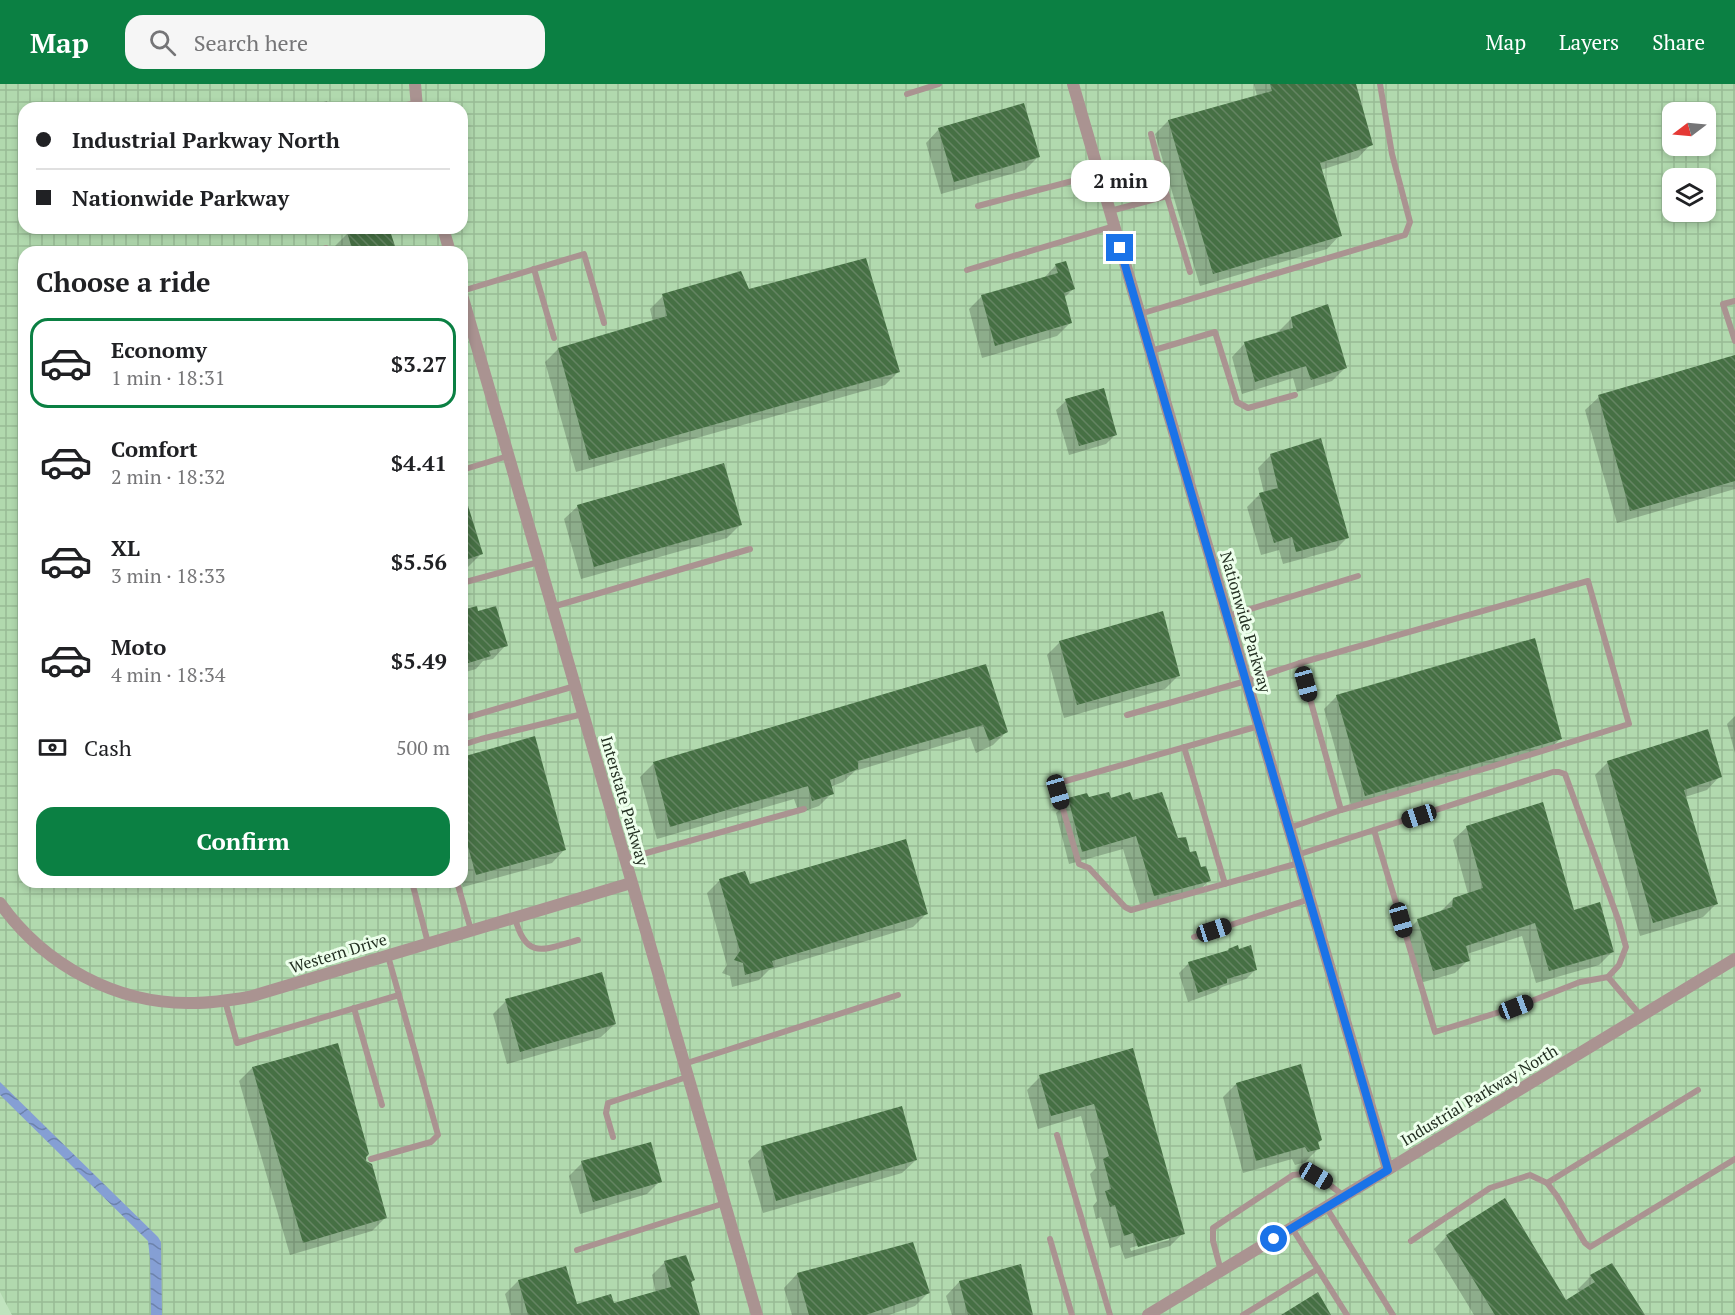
<!DOCTYPE html>
<meta charset="utf-8">
<style>
body{margin:0;font-family:"PT Serif",serif;background:#f6f6f6;color:#202124;height:100vh;display:flex;flex-direction:column;font-size:22px;white-space:nowrap}
*{box-sizing:border-box;margin:0}
p{font-size:20px;color:#757577}
.icon{flex:none;width:33px;height:33px;fill:none;stroke:currentColor;stroke-width:2;stroke-linecap:round;stroke-linejoin:round}
.map{position:relative;flex:1;overflow:hidden}
.drawer{position:absolute;left:18px;top:162px;width:450px;height:642px;display:flex;flex-direction:column;background:#fff;border-radius:18px;box-shadow:0 3px 9px #0003}
.drawer>*{flex:none}
.top-card{position:absolute;left:18px;top:18px;width:450px;height:132px;border-radius:18px;box-shadow:0 3px 9px #0003;display:grid;align-content:center;height:132px;padding:0 18px;background:#fff}
.needle{width:39px;rotate:254deg}
.fabs{position:absolute;left:1662px;top:18px;display:grid;gap:12px}
.fabs a{display:grid;place-items:center;width:54px;height:54px;border-radius:12px;background:#fff;box-shadow:0 3px 9px #0003;font-size:30px}
.end{position:absolute;width:27px;height:27px;margin:-14px;border:8px solid #1a73e8;background:#fff;box-shadow:0 0 0 3px #fff}
.from{border-radius:50%}
.bubble{position:absolute;height:42px;border-radius:18px;background:#fff;box-shadow:0 3px 9px #0003;font-size:20px;font-weight:700;line-height:42px;text-align:center}
.car{position:absolute;width:18px;height:36px;margin:-18px -9px;border-radius:8px;box-shadow:0 0 4px 2px #0007;background:linear-gradient(#222 24%,#8ab4d8 0 40%,#222 0 76%,#8ab4d8 0 86%,#222 0)}
.top-card b{display:flex;align-items:center;gap:21px;height:57px;font-size:22px}
.top-card b+b{border-top:2px solid #e0e0e0}
.top-card i{width:15px;height:15px;background:#202124}
ul{padding:0;list-style:none}
li{display:flex;align-items:center;gap:18px;height:90px;margin:0 12px 9px;padding:0 6px;border:3px solid transparent;border-radius:18px}
li div{flex:1}
li b{display:block;font-size:22px}
li em{font-style:normal;font-weight:700}
li.active{border-color:#0b8043}
li>.icon{width:54px;height:54px;stroke-width:1.5}
h2{padding:0 18px;font-size:27px;line-height:72px}
.pay{display:flex;align-items:center;gap:15px;height:66px;padding:0 18px;font-size:22px}
.pay p{margin-inline-start:auto}
.primary-button{display:flex;gap:12px;margin-top:auto;padding:12px 18px}
.primary-button a{flex:1;height:69px;border-radius:18px;background:#0b8043;color:#fff;font-size:24px;font-weight:700;line-height:69px;text-align:center}
header{display:flex;align-items:center;gap:36px;box-sizing:border-box;height:84px;padding:0 30px;background:#0b8043;color:#fff}
header strong{font-size:28px}
nav{display:flex;gap:33px;margin-inline-start:auto;font-size:21px}
.search{width:420px;height:54px;background:#f6f6f6;display:flex;align-items:center;gap:15px;box-sizing:border-box;padding:0 21px;border-radius:18px;color:#757577;font-size:22px}
.map>svg:first-child{display:block}
.industrial{fill:url(#industrial-grid);fill-rule:evenodd}
.water{fill:url(#water-waves)}
.shadow{fill:#0003;fill-rule:evenodd}
.building{fill:url(#building-back-hatch)}
.lines{fill:none;stroke-linecap:round;stroke-linejoin:round}
.service{stroke:#aa9391;stroke-width:6}
.minor{stroke:#aa9391;stroke-width:12}
.route{stroke:#1a73e8;stroke-width:8}
.labels{text-anchor:middle;stroke-width:6;stroke-linejoin:round;paint-order:stroke}
.street-label{font-size:16px;fill:#222f21;stroke:#edffec}
</style>
<header>
<strong>Map</strong>
<div class="search"><svg class="icon" aria-label="search" viewBox="0 0 24 24"><circle cx="10" cy="10" r="6"/><path d="M15 15l6 6"/></svg>Search here</div>
<nav><a>Map</a><a>Layers</a><a>Share</a></nav>
</header>
<div class="map">
<svg width="1735" height="1231" viewBox="0 0 1735 1231">
<defs>
<pattern id="industrial-grid" width="8" height="8" patternUnits="userSpaceOnUse" patternTransform="scale(1.5)"><rect width="8" height="8" fill="#b1d9ae"/><path d="M0 4h8M4 0v8" fill="none" stroke="#98bb95"/></pattern>
<pattern id="water-waves" width="16" height="10" patternUnits="userSpaceOnUse" patternTransform="scale(1.5)"><rect width="16" height="10" fill="#859fd4"/><path d="M0 5q4-4 8 0t8 0" fill="none" stroke="#6c82ac"/></pattern>
<pattern id="building-back-hatch" width="6" height="6" patternUnits="userSpaceOnUse" patternTransform="scale(1.5)"><rect width="6" height="6" fill="#467044"/><path d="M-1 5l2 2M0 0l6 6M5-1l2 2" fill="none" stroke="#648462"/></pattern>
</defs>
<rect width="100%" height="100%" fill="#c0e3be"/>
<path class="industrial" d="M0 0H1735V1231H12L0 1208ZM24 24H462V144H24ZM1672 28H1706V62H1672ZM1672 94H1706V128H1672ZM24 168H462V798H24Z"/>
<path class="water" d="M0 998 158 1153 161 1158 162 1231H151L150 1174 148 1157 0 1011Z"/>
<g class="shadow">
<path d="M1254 0H1354L1371 60 1358 74 1321 86 1340 151 1327 165 1200 202 1155 50 1168 37 1257 12Z"/>
<path d="M327 17 329 24H303Z"/>
<path d="M939 45 1038 73 1025 86 941 110 926 59Z"/>
<path d="M365 144H388L395 168H337L335 162 348 149Z"/>
<path d="M1056 181 1073 205 1064 214 1071 238 1057 252 982 274 969 225 982 212 1043 195Z"/>
<path d="M748 207 898 288 885 301 576 388 545 278 558 265 653 238 650 225 663 212Z"/>
<path d="M1292 234 1345 284 1332 297 1297 308 1293 294 1242 310 1232 273 1245 259 1279 250 1278 248Z"/>
<path d="M1735 272V405L1617 439 1585 326 1599 313Z"/>
<path d="M1066 317 1116 350 1106 360 1069 371 1056 326Z"/>
<path d="M1271 371 1348 453 1335 466 1283 480 1279 466 1261 471 1247 423 1260 410 1264 409 1258 384Z"/>
<path d="M462 409 481 470 468 483 462 485Z"/>
<path d="M578 422 740 441 727 454 581 495 564 435Z"/>
<path d="M462 528 477 529 506 561 493 575 483 577 476 585 462 589Z"/>
<path d="M1060 558 1178 592 1165 605 1064 634 1047 571Z"/>
<path d="M985 582 1006 648 993 661 976 669 970 653 855 687 843 698 830 703 832 709 819 722 799 729 794 715 657 755 640 693 653 680Z"/>
<path d="M1337 612 1560 655 1547 668 1352 724 1324 625Z"/>
<path d="M1735 632V669L1727 640Z"/>
<path d="M462 674 565 765 552 779 463 803 462 798Z"/>
<path d="M1608 678 1720 692 1707 706 1685 713 1716 820 1703 833 1640 852 1595 691Z"/>
<path d="M1088 715 1132 718 1177 756 1209 796 1196 810 1141 824 1123 765 1069 780 1056 729 1069 716Z"/>
<path d="M1467 743 1573 828 1612 868 1599 881 1536 899 1522 852 1467 870 1468 876 1455 889 1420 899 1405 849 1418 836 1440 828 1453 815 1468 810 1453 756Z"/>
<path d="M720 796 749 802 926 830 913 843 769 886 759 896 732 903 730 892 722 889 727 881 707 809Z"/>
<path d="M1189 879 1256 885 1246 895 1222 903 1216 908 1188 918 1179 889Z"/>
<path d="M506 917 615 940 601 953 507 980 493 930Z"/>
<path d="M1132 966 1183 1149 1170 1162 1125 1175 1120 1161 1110 1164 1101 1133 1096 1135 1093 1122 1097 1117 1090 1090 1096 1084 1081 1032 1038 1045 1027 1006 1040 993ZM1169 1152V1156L1131 1167 1130 1164Z"/>
<path d="M252 984 365 1073V1078L385 1134 372 1147 290 1171 239 997Z"/>
<path d="M1236 1000 1321 1056 1317 1060 1318 1065 1305 1078 1295 1081 1292 1075 1243 1089 1223 1013Z"/>
<path d="M762 1064 916 1076 902 1089 763 1129 748 1077Z"/>
<path d="M582 1079 660 1097 647 1110 580 1130 569 1092Z"/>
<path d="M1447 1152 1565 1218 1580 1209 1578 1205 1591 1192 1643 1231H1474L1434 1165Z"/>
<path d="M912 1160 928 1209 915 1222 889 1231H792L784 1204 797 1190Z"/>
<path d="M665 1178 693 1196 690 1200 698 1231H511L505 1210 518 1197 576 1221H613L656 1209 652 1191Z"/>
<path d="M959 1198 1032 1231H952L946 1212Z"/>
</g>
<g class="building">
<path d="M1270 0H1356L1373 61 1320 79 1342 152 1213 190 1168 36 1272 7Z"/>
<path d="M1024 19 1040 73 954 98 938 44Z"/>
<path d="M360 144H389L397 168H353L347 148Z"/>
<path d="M866 174 900 288 589 376 558 264 667 232 662 210 741 187 749 205Z"/>
<path d="M1066 177 1075 205 1064 209 1072 239 995 262 981 211 1058 189 1055 180Z"/>
<path d="M1328 220 1347 284 1311 296 1306 282 1255 298 1244 258 1293 244 1291 233Z"/>
<path d="M1735 271V397L1630 427 1598 311Z"/>
<path d="M1104 304 1117 351 1079 362 1065 315Z"/>
<path d="M1321 354 1349 454 1296 468 1292 453 1274 459 1259 409 1278 404 1270 370Z"/>
<path d="M724 379 742 441 594 483 577 421Z"/>
<path d="M462 412H465L483 470 462 477Z"/>
<path d="M477 522 478 527 496 522 508 562 489 567 491 572 462 581V526Z"/>
<path d="M1163 527 1180 592 1077 621 1059 557Z"/>
<path d="M1535 554 1562 655 1365 712 1336 611Z"/>
<path d="M986 580 1008 648 989 657 983 641 858 677V685L830 696 834 710 812 717 808 702 670 743 653 678Z"/>
<path d="M1708 645 1722 693 1684 706 1718 820 1653 839 1607 677Z"/>
<path d="M535 652 566 766 476 791 462 742V673Z"/>
<path d="M1109 708 1111 714 1130 708 1133 716 1162 708 1178 754 1186 753 1190 768 1196 767 1201 783 1206 782 1211 797 1154 812 1136 752 1082 768 1068 714 1087 709 1089 713Z"/>
<path d="M1543 718 1574 826 1600 818 1614 868 1549 887 1535 839 1466 862 1470 877 1433 887 1417 835 1452 823 1453 814 1483 804 1466 742Z"/>
<path d="M906 755 928 830 772 877 774 883 745 891 743 879 734 876 740 867 719 795 745 787 750 800Z"/>
<path d="M1238 861 1239 865 1251 861 1257 886 1227 895V899L1198 909 1188 878 1229 866 1228 865Z"/>
<path d="M602 888 616 940 520 968 505 915Z"/>
<path d="M338 959 369 1070 366 1073V1077L372 1080 387 1134 303 1159 252 983Z"/>
<path d="M1133 964 1185 1150 1138 1163 1133 1149 1124 1152 1115 1121 1110 1123 1105 1107 1111 1105 1103 1075 1109 1072 1094 1020 1051 1032 1039 991Z"/>
<path d="M1301 980 1322 1056 1318 1058 1320 1065 1308 1068 1305 1063 1256 1077 1236 999Z"/>
<path d="M902 1022 917 1076 776 1117 761 1062Z"/>
<path d="M651 1058 662 1098 593 1118 581 1077Z"/>
<path d="M1505 1114 1566 1216 1595 1198 1590 1191 1612 1179 1645 1231H1495L1446 1151Z"/>
<path d="M913 1158 930 1209 866 1231H809L797 1189Z"/>
<path d="M686 1171 695 1196 691 1198 700 1231H528L518 1196 566 1182 577 1220 611 1210 614 1219 671 1203 664 1177Z"/>
<path d="M1021 1180 1033 1231H968L959 1197Z"/>
<path d="M1318 1208 1331 1231H1281Z"/>
</g>
<g class="lines">
<g class="service">
<path d="M907 10 939 0"/>
<path d="M393 24 416 19"/>
<path d="M1151 50 1167 112"/>
<path d="M978 122 1099 90"/>
<path d="M1110 127 1167 112 1190 188"/>
<path d="M316 168 326 164 327 168"/>
<path d="M534 185 554 254"/>
<path d="M967 186 1114 142"/>
<path d="M462 207 584 170 604 239"/>
<path d="M1735 217 1723 220 1735 257"/>
<path d="M1140 230 1405 151 1410 138 1392 70 1380 0"/>
<path d="M1151 267 1215 248 1237 318 1248 324 1295 311"/>
<path d="M462 386 508 372"/>
<path d="M462 499 539 478"/>
<path d="M552 523 750 465"/>
<path d="M1228 532 1358 492"/>
<path d="M1300 579 1341 726"/>
<path d="M1127 631 1246 597 1300 579 1588 497 1629 640 1487 684 1341 726 1289 744"/>
<path d="M462 635 575 602"/>
<path d="M1259 642 1062 698 1058 708 1079 780 1089 784 1125 823 1131 826 1299 779"/>
<path d="M462 661 481 655 583 630"/>
<path d="M1184 663 1225 800"/>
<path d="M1374 746 1553 688H1559L1565 690 1618 835 1626 863 1619 881 1608 893"/>
<path d="M1297 771 1374 746 1435 948 1516 923 1580 898 1608 893 1641 932"/>
<path d="M625 775 804 725"/>
<path d="M412 798 428 859"/>
<path d="M457 798 471 846"/>
<path d="M515 834C526 876 543 866 578 856"/>
<path d="M1194 853 1310 815"/>
<path d="M225 917 237 959 399 911 388 872"/>
<path d="M354 924 382 1021"/>
<path d="M684 980 898 911"/>
<path d="M1057 1051 1110 1231"/>
<path d="M613 1053 606 1029 608 1019 687 993"/>
<path d="M371 1075 431 1058 438 1051 399 911"/>
<path d="M1547 1099 1698 1006"/>
<path d="M1326 1123 1393 1231"/>
<path d="M1292 1144 1347 1231"/>
<path d="M1050 1155 1072 1231"/>
<path d="M1411 1157 1490 1104 1530 1091 1547 1099 1557 1112 1585 1159 1590 1163 1735 1075"/>
<path d="M577 1166 725 1119"/>
<path d="M1221 1187 1213 1157V1144L1293 1091C1315 1087 1327 1099 1344 1112"/>
<path d="M1243 1231 1318 1185"/>
</g>
<g class="minor">
<path d="M415 0 417 24"/>
<path d="M1073 0 1388 1085"/>
<path d="M443 144 450 168"/>
<path d="M462 211 757 1231"/>
<path d="M0 819C44 881 117 921 194 919 212 919 231 916 249 913L631 799"/>
<path d="M1148 1231 1735 875"/>
</g>
</g>
<g class="lines">
<path class="route" d="M1120 164 1388 1086 1274 1155"/>
</g>
<g class="labels">
<g class="street-label">
<text transform="translate(1246 538) rotate(74)" y="6">Nationwide Parkway</text>
<text transform="translate(625 717) rotate(74)" y="6">Interstate Parkway</text>
<text transform="translate(338 869) rotate(-17)" y="6">Western Drive</text>
<text transform="translate(1479 1011) rotate(-31)" y="6">Industrial Parkway North</text>
</g>
</g>
</svg>
<div class="fabs">
<a><svg class="needle" viewBox="-14 -14 28 28"><path d="M0-13l5 13h-10z" fill="#e53935"/><path d="M0 13l5-13h-10z" fill="#757577"/></svg></a>
<a><svg class="icon" aria-label="layers" viewBox="0 0 24 24"><path d="M12 4l9 5-9 5-9-5zM3 14l9 5 9-5"/></svg></a>
</div>
<i class="end from" style="left:1274px;top:1155px"></i>
<i class="end" style="left:1120px;top:164px"></i>
<div class="bubble" style="left:1071px;top:76px;width:99px">2 min</div>
<i class="car" style="left:1306px;top:600px;rotate:165deg"></i>
<i class="car" style="left:1058px;top:708px;rotate:164deg"></i>
<i class="car" style="left:1419px;top:732px;rotate:252deg"></i>
<i class="car" style="left:1401px;top:836px;rotate:164deg"></i>
<i class="car" style="left:1214px;top:846px;rotate:72deg"></i>
<i class="car" style="left:1516px;top:923px;rotate:69deg"></i>
<i class="car" style="left:1316px;top:1092px;rotate:120deg"></i>
<div class="top-card">
<b><i class="from"></i>Industrial Parkway North</b>
<b><i></i>Nationwide Parkway</b>
</div>
<section class="drawer">
<h2>Choose a ride</h2>
<ul>
<li class="active"><svg class="icon" aria-label="car" viewBox="0 0 24 24"><path d="M5 17H2v-5l4-1 3-4h7l3 4 3 1v5h-3M9 17h6M6 11h13"/><circle cx="7" cy="17" r="2"/><circle cx="17" cy="17" r="2"/></svg><div><b>Economy</b><p>1 min · 18:31</p></div><em>$3.27</em></li>
<li><svg class="icon" aria-label="car" viewBox="0 0 24 24"><path d="M5 17H2v-5l4-1 3-4h7l3 4 3 1v5h-3M9 17h6M6 11h13"/><circle cx="7" cy="17" r="2"/><circle cx="17" cy="17" r="2"/></svg><div><b>Comfort</b><p>2 min · 18:32</p></div><em>$4.41</em></li>
<li><svg class="icon" aria-label="car" viewBox="0 0 24 24"><path d="M5 17H2v-5l4-1 3-4h7l3 4 3 1v5h-3M9 17h6M6 11h13"/><circle cx="7" cy="17" r="2"/><circle cx="17" cy="17" r="2"/></svg><div><b>XL</b><p>3 min · 18:33</p></div><em>$5.56</em></li>
<li><svg class="icon" aria-label="car" viewBox="0 0 24 24"><path d="M5 17H2v-5l4-1 3-4h7l3 4 3 1v5h-3M9 17h6M6 11h13"/><circle cx="7" cy="17" r="2"/><circle cx="17" cy="17" r="2"/></svg><div><b>Moto</b><p>4 min · 18:34</p></div><em>$5.49</em></li>
</ul>
<div class="pay"><svg class="icon" aria-label="cash" viewBox="0 0 24 24"><path d="M3 7h18v10H3z"/><circle cx="12" cy="12" r="2"/></svg>Cash<p>500 m</p></div>
<div class="primary-button"><a>Confirm</a></div>
</section>
</div>
